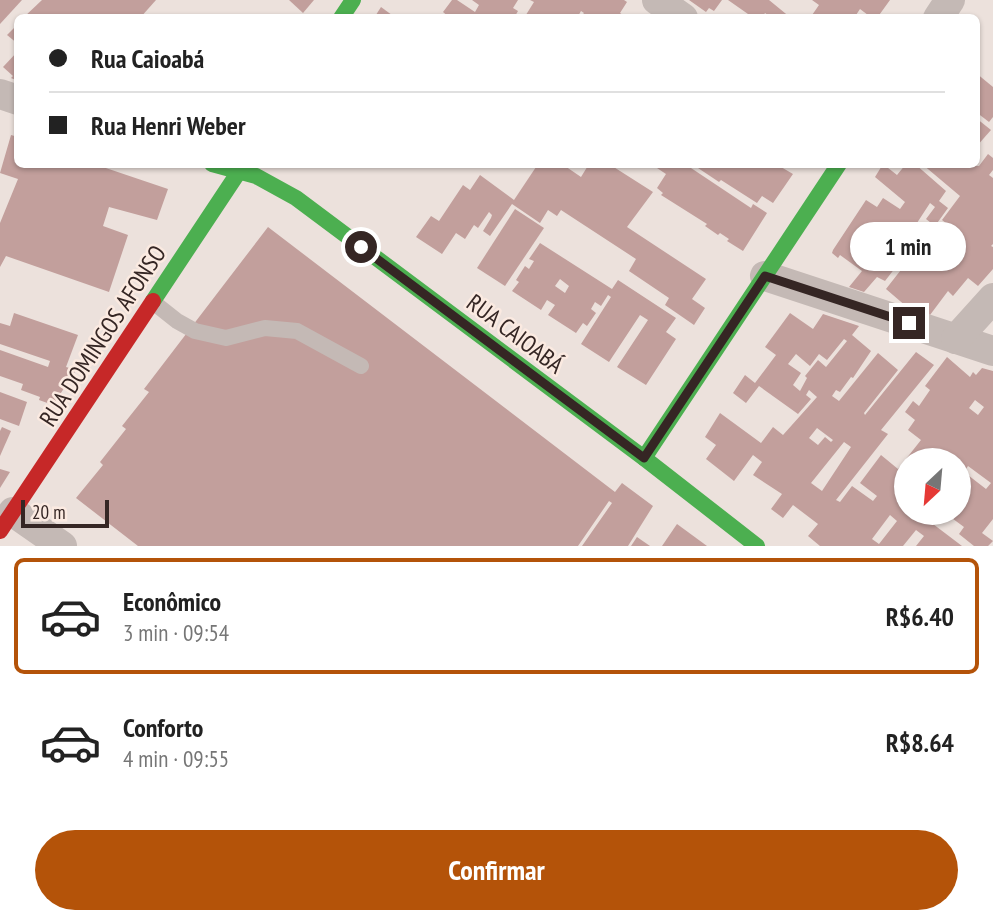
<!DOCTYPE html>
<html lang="pt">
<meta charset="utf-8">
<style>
body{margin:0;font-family:"PT Sans Narrow",sans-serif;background:#f6f6f6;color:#222;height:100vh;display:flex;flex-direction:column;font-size:26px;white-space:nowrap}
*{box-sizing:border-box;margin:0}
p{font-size:23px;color:#767676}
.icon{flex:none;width:38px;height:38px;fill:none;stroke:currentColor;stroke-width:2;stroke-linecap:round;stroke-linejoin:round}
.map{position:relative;height:546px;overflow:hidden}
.drawer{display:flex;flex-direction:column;background:#fff;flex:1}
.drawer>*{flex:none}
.guide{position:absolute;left:14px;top:14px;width:966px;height:154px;border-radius:10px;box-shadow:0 2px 5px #0004;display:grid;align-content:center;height:154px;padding:0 35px;background:#fff}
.needle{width:46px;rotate:206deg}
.buttons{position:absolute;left:894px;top:448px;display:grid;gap:14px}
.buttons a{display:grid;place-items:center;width:77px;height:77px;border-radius:50%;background:#fff;box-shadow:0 2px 5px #0004;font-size:35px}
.scale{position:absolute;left:21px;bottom:18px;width:88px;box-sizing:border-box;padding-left:7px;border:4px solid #352624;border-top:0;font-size:19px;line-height:24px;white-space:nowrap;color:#352624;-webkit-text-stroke:5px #fbeae1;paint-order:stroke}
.end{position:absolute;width:32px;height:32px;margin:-16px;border:9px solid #352624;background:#fff;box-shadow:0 0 0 4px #fff}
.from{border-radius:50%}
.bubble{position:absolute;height:49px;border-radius:24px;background:#fff;box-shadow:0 2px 5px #0004;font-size:23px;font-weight:700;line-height:49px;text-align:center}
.guide b{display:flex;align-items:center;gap:24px;height:66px;font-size:26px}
.guide b+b{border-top:2px solid #e0e0e0}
.guide i{width:18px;height:18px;background:#222}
ul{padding:12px 0 0;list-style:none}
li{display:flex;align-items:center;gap:21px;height:116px;margin:0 14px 10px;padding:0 21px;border:4px solid transparent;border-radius:10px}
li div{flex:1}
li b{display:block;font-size:26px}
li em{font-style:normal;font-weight:700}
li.active{border-color:#b45309}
li>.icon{width:63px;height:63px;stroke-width:1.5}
.cta{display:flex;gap:14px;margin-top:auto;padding:14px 35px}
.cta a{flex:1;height:80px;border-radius:42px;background:#b45309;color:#fff;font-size:28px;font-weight:700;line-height:80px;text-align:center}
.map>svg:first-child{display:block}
.building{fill:#c29f9c;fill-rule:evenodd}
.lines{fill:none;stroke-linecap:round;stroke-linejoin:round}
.lane{stroke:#c4b9b5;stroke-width:16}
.street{stroke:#c4b9b5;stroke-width:30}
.fast{stroke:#4caf50;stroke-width:16}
.jam{stroke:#c62828;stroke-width:16}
.route{stroke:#352624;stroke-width:9}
.labels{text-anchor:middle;stroke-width:5;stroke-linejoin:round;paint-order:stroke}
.street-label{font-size:24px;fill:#352624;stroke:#fbeae1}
</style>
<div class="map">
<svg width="993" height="546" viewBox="0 0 993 546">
<rect width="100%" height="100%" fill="#ece1dc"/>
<g class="building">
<path d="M0 0H22L0 24Z"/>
<path d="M42 0H156L140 18H23Z"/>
<path d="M289 0H314L303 13Z"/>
<path d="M452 0H457L475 12 479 5 472 0H518L513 8 518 11 514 18H450L443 12Z"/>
<path d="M530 0H624L627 2 620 13 627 18H619L614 14 612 18H580L584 13 581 11 577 18H524L534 2Z"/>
<path d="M689 0H722L714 11 709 8 706 12Z"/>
<path d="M728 0H769L791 18H772L765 13 762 18H745L748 14Z"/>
<path d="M812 0H890L877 18H872L860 9 854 18H810L819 5Z"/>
<path d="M381 7 396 18H374Z"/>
<path d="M18 24V44L7 35Z"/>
<path d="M18 51V81L11 78 13 76 3 67Z"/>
<path d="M976 73 993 87V117L989 122 976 112Z"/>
<path d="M976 118 991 130 976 147Z"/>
<path d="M11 135 18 137V164H94L168 189 157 220 109 207 103 226 128 235 109 292 6 256 0 267V223L18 179 0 173Z"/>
<path d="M988 154 993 158V170L989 175 993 178V244L991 246 993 247V269L978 286 968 278 953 296 948 291 930 315 907 307 886 289 929 234 935 239 941 231 954 241 947 248 953 253 960 245 954 241 959 233 942 220 960 196 922 164 979 166Z"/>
<path d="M538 164H562L581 177 589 164H609L653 192 627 227 706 279 692 299 705 308 694 325 665 305 669 298 629 271 636 259 561 210 557 216 548 210 540 223 512 204 490 236 483 231 491 218 492 215 489 212 478 228 474 225 465 239 456 233 442 254 416 237 431 216 439 221 463 185 470 190 480 175 514 200Z"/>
<path d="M651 164H685L751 208 753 204 767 213 743 251 727 241 729 239 720 233 718 235 705 226 707 224 661 195 663 193 657 188 666 174Z"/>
<path d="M692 164H782L781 167 793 174 773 203 762 196 757 203 721 180 719 182Z"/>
<path d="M883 164 897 175 906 164H915L946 191 939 201 948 208 935 226 926 219 935 207 930 203 915 226 923 232 885 281 877 277 864 292 849 287 862 271 840 255 838 258 832 253 833 250 866 200 877 207 883 198 900 209 905 202 875 177Z"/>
<path d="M515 209 544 228 505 286 477 268Z"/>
<path d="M268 227 615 492 622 483 653 506 628 546H582L612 503 609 501 578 546H138L76 498 103 465 100 462 126 429 122 426 149 392 144 389Z"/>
<path d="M540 243 612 289 618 280 676 318 666 332 676 339 646 385 617 367 648 320 640 315 609 362 581 344 611 297 608 295 601 306 595 302 591 309 596 313 587 326 583 323 576 333 548 315 555 305 547 300 541 310 512 291 519 282 516 280 525 266 529 269 534 261 529 259ZM560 279 569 286 565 293 555 286Z"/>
<path d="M14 313 78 335 66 367 76 370 53 405 39 400 40 397 21 390 23 384 0 376V350L48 367 50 361 0 344V323L10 326Z"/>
<path d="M790 313 813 329 823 314 859 326 852 335 871 351 853 378 851 377 840 392 836 390 832 396 839 401 878 353 898 370 864 413 865 415 916 352 934 365 881 430 888 434 836 500 840 502 852 486 873 501 877 496 860 483 881 455 898 469 921 440 908 430 915 420 905 412 913 401 919 406 930 390 925 386 947 357 970 377 973 372 976 375 982 368 993 371V519L982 533 993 541 988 546H974L959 534 964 527 945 513H959V460H932L926 456 923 460H906L905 494 906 513H930L938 518 933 524 962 546H916L924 536 916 530 903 546H820L808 536 818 524 793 505 783 518 771 509 782 494 753 475 762 462 753 455 734 481 706 459 716 445 705 437 720 413 761 443 773 427 783 435 817 397 809 390 806 395 811 399 798 414 759 386 746 403 733 393 745 375 755 383 776 355 765 347ZM844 339 847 341 826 367 818 360 805 376 807 378 800 391 793 385 801 373 788 364 796 354 810 366 819 354 827 360ZM975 400 984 407 978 415 969 408ZM817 428 833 440 831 442 825 437 818 445 809 438ZM844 442 851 447 822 491 811 483ZM968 466 991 483 986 489 964 472ZM890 515 897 521 879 544 872 539Z"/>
<path d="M0 392 27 402 19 426 0 419Z"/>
<path d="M2 427 11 431 0 456V431Z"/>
<path d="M0 469 10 472 0 488Z"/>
<path d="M677 524 707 546H662Z"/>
<path d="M637 537 650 546H631Z"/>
</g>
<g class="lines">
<path class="lane" d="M153 302 177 321 195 331 226 338 265 328 297 331 361 366"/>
<g class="street">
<path d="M657 0 683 18"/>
<path d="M938 18 950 0"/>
<path d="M0 94 18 100"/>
<path d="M765 276 993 351"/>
<path d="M956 339 993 298"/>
<path d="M13 512 62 546"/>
</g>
<g class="fast">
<path d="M341 18 353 0"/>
<path d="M212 164 256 176 296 198 644 458 757 546"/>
<path d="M153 301 244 164"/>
<path d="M644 458 839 164"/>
</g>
<path class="jam" d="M0 531 153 301"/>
</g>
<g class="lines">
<path class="route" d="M361 247 644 458 765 276 909 323"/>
</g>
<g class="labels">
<g class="street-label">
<text transform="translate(515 334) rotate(37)" y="8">RUA CAIOABÁ</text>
<text transform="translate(103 336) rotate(-57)" y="8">RUA DOMINGOS AFONSO</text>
</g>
</g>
</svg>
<div class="buttons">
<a><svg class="needle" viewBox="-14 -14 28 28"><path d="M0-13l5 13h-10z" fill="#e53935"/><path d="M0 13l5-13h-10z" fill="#767676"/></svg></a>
</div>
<div class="scale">20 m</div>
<i class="end from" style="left:361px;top:247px"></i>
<i class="end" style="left:909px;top:323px"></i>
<div class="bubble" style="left:850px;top:222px;width:116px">1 min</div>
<div class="guide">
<b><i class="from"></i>Rua Caioabá</b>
<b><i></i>Rua Henri Weber</b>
</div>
</div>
<section class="drawer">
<ul>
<li class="active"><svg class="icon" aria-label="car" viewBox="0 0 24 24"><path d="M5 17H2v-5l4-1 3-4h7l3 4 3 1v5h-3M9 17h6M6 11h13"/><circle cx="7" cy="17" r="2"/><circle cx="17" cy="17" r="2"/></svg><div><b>Econômico</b><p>3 min · 09:54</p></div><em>R$6.40</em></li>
<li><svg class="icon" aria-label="car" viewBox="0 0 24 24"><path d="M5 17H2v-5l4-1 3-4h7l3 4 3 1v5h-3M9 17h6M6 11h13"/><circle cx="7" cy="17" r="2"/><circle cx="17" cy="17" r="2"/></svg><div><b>Conforto</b><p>4 min · 09:55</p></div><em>R$8.64</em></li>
</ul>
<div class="cta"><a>Confirmar</a></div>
</section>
